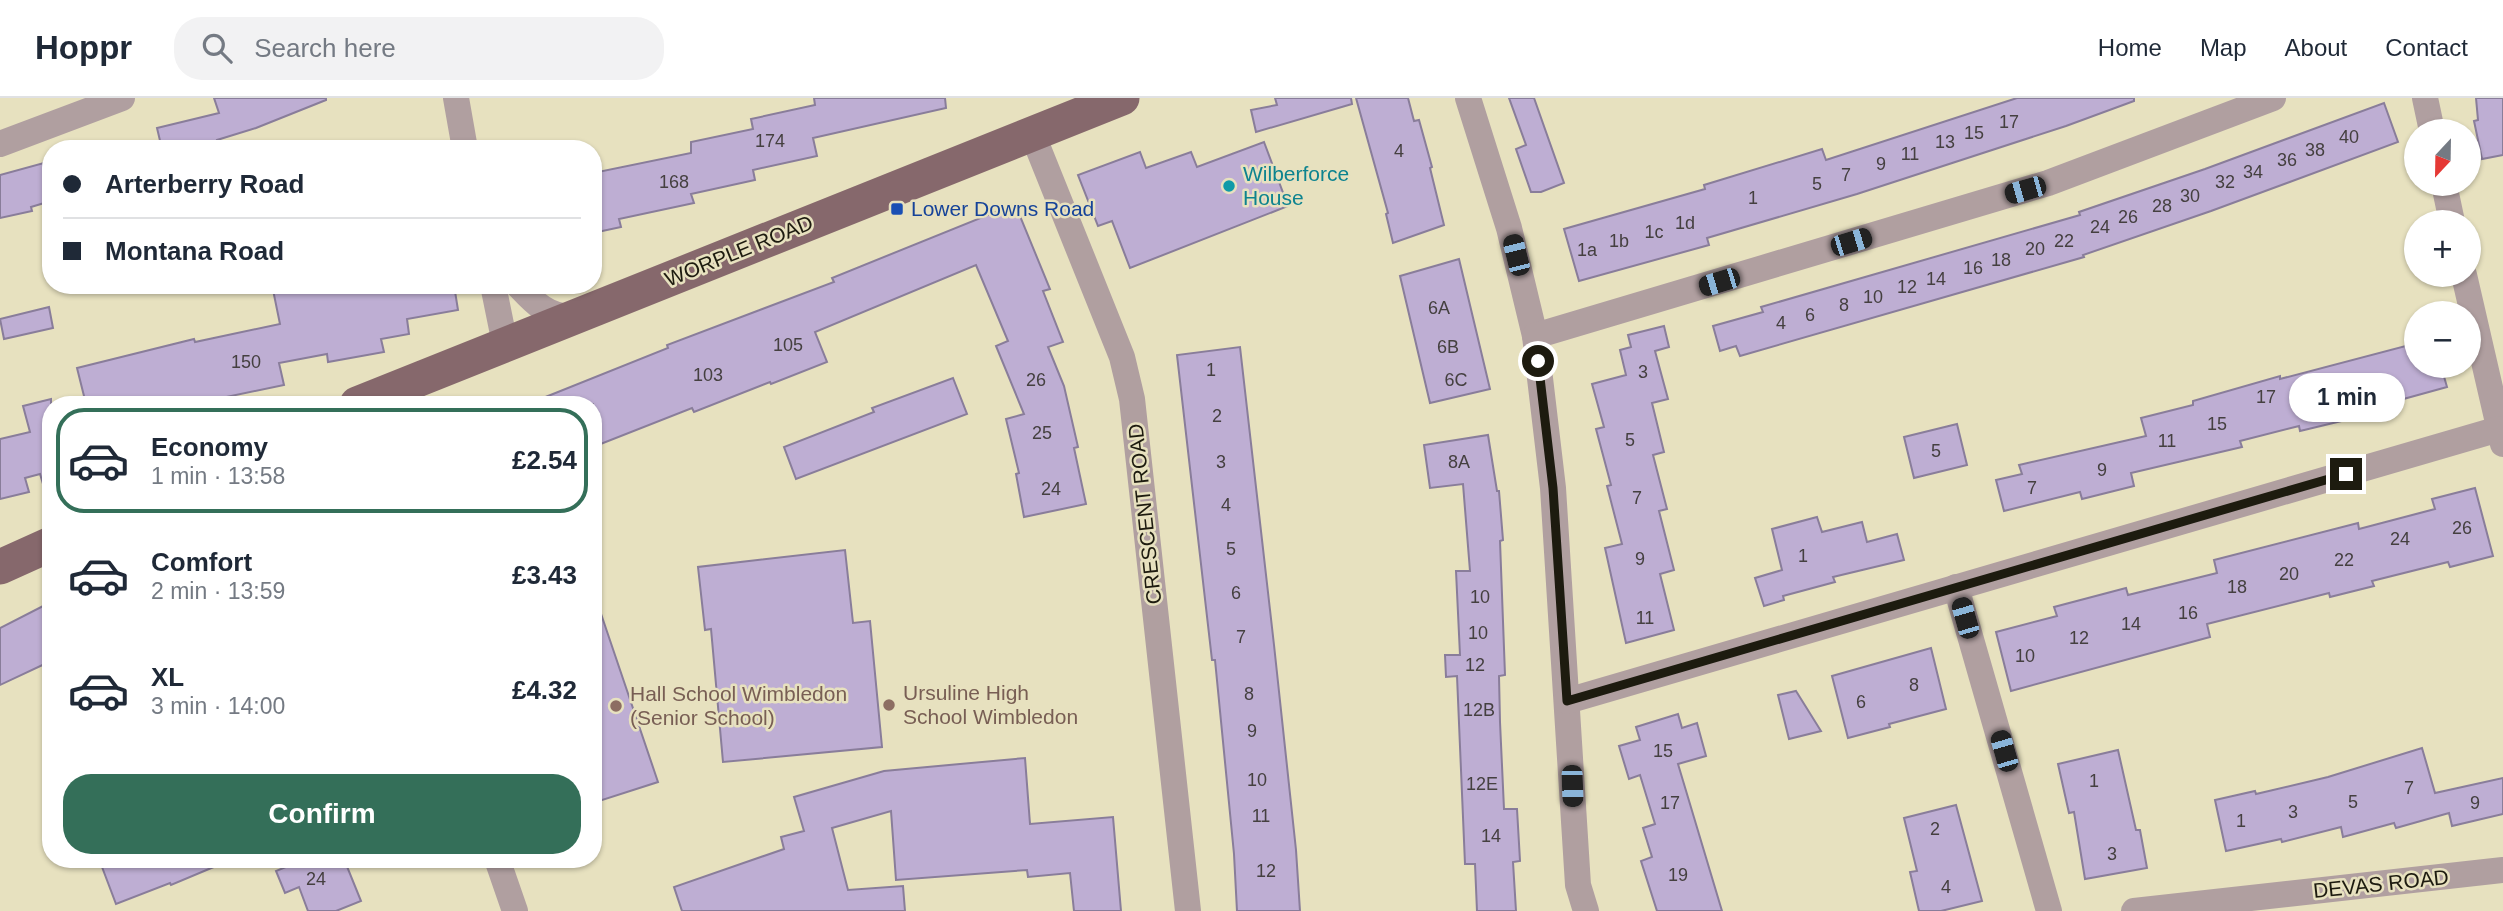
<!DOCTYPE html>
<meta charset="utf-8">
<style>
body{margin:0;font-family:Helvetica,sans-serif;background:#f2f2f3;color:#1f2937;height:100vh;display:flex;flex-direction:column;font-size:26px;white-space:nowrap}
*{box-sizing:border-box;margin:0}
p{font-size:23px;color:#747a83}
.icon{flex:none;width:38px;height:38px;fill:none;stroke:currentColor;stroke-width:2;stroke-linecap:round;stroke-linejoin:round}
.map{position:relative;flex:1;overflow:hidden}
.drawer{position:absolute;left:42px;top:298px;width:560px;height:472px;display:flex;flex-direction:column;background:#fff;border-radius:28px;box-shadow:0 2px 5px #0004}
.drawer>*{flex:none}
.hud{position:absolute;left:42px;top:42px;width:560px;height:154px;border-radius:28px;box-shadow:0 2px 5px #0004;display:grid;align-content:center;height:154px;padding:0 21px;background:#fff}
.needle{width:46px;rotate:202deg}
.tools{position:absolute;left:2404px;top:21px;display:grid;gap:14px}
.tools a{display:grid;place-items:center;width:77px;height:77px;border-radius:50%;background:#fff;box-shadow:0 2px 5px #0004;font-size:35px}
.end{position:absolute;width:32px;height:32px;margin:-16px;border:9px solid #1d1b0f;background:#fff;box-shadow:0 0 0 4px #fff}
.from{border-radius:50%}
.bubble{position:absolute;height:49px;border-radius:24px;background:#fff;box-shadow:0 2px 5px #0004;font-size:23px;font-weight:600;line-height:49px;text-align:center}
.car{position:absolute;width:21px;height:42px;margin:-21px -10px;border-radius:9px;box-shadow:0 0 5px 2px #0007;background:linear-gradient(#222 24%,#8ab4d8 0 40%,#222 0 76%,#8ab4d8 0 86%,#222 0)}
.hud b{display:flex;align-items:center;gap:24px;height:66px;font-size:26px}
.hud b+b{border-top:2px solid #e0e1e3}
.hud i{width:18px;height:18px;background:#1f2937}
ul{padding:12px 0 0;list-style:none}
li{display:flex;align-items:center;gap:21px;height:105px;margin:0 14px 10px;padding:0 7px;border:4px solid transparent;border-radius:28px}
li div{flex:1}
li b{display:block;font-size:26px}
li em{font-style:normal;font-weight:600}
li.current{border-color:#346f59}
li>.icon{width:63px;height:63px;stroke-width:1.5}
.button{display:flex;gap:14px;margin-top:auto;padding:14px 21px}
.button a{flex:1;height:80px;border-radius:28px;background:#346f59;color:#fff;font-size:28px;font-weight:600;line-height:80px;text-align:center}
header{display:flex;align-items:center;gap:42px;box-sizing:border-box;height:98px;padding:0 35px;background:#fff;border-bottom:2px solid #e0e1e3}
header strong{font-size:33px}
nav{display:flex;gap:38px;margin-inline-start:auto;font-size:24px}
.search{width:490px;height:63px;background:#f2f2f3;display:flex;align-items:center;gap:18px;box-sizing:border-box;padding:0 24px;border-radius:28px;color:#747a83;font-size:26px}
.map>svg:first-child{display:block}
.building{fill:#beaed3;stroke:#897d9a;stroke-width:2}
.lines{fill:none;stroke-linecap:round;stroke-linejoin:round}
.minor{stroke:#b09fa0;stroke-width:26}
.major{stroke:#86686c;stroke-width:35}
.route{stroke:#1d1b0f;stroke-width:9}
.culture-dot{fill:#0f9aa8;stroke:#e7e1bf;stroke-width:2.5}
.transit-dot{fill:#1a4fb4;stroke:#e7e1bf;stroke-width:2.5}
.education-dot{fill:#8d6e63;stroke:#e7e1bf;stroke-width:2.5}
.labels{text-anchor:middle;stroke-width:5;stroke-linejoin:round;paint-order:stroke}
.number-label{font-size:18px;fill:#454040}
.culture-label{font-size:21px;fill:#0d838f;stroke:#e7e1bf;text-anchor:start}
.transit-label{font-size:21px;fill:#164399;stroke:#e7e1bf;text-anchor:start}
.street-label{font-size:21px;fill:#1d1b0f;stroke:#e7e1bf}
.education-label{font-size:21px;fill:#785e54;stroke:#e7e1bf;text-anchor:start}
</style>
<header>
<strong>Hoppr</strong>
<div class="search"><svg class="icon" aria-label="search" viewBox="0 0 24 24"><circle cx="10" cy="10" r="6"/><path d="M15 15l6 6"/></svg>Search here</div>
<nav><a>Home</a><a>Map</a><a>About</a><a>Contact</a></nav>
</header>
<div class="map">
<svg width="2503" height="813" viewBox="0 0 2503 813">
<rect width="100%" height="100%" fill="#e7e1bf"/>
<g class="building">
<path d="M214 0H326V2L256 30 217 42 219 51H162L157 30 219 15Z"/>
<path d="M814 0H945L946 10 813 40 817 58 753 72 755 82 691 96 694 105 619 121 621 129 593 135V75L691 55V44L753 31 751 21 815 7Z"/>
<path d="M1275 0H1351L1352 6 1256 34 1251 12 1277 7Z"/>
<path d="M1356 0H1408L1414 23 1419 22 1432 69 1430 70 1444 127 1393 145 1386 116 1388 115Z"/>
<path d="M1509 0H1534L1564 85 1541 94H1531L1516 51 1526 47Z"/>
<path d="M2017 0H2134V3L2066 28 1857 96 1707 140 1709 147 1579 183 1564 131 1705 91 1704 87 1822 51 1826 62Z"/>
<path d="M2476 0H2503V57L2482 61 2474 23 2478 22Z"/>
<path d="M2384 5 2398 44 2211 113 2083 157 2084 159 1740 258 1736 248 1720 253 1713 228 1763 214 1761 209 2080 117 2079 114 2205 71Z"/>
<path d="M1264 44 1288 108 1130 170 1112 123 1098 128 1078 77 1140 54 1146 70 1191 54 1197 69Z"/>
<path d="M51 63V103L31 109 32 113 0 120V77Z"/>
<path d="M1015 106 1050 191 1043 193 1063 244 1048 249 1064 288 1078 349 1074 350 1086 406 1024 419 1016 376 1019 375 1006 321 1024 316 996 248 1008 243 976 167 815 234 827 264 771 286 770 284 694 314 692 310 593 349V306H528L668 250 667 247 834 184 832 180Z"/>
<path d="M1459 161 1490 291 1430 305 1400 178Z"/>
<path d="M272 187H454L458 212 407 221 409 236 381 241 384 254 328 264 327 256 279 265 284 287 193 306H86L77 270 194 241 195 244 280 226Z"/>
<path d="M49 209 53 230 4 241 0 221Z"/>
<path d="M1664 228 1669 249 1655 253 1668 301 1652 305 1664 354 1653 357 1667 411 1659 413 1674 472 1660 476 1674 532 1626 545 1605 450 1622 446 1607 388 1611 387 1596 331 1604 329 1592 286 1626 277 1620 252 1631 249 1628 237Z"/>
<path d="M2417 245V268H2441L2447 289 2349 316 2350 321 2300 333 2299 328 2240 343 2242 349 2131 375 2134 388 2082 401 2080 394 2004 413 1996 382 2022 376 2019 367 2146 338 2141 320 2193 307V303L2280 278V281Z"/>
<path d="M1240 249 1274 547 1296 752 1300 813H1237L1234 756 1215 562H1212L1177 257Z"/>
<path d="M953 280 967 316 796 381 784 349 874 314 872 310Z"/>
<path d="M51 301V385L43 386 40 376 25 380 29 394 0 401V341L30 334 23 308Z"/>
<path d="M1957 326 1967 367 1914 380 1904 339Z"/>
<path d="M1488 337 1497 393H1499L1503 442 1500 443 1505 577 1499 578 1500 624 1504 711H1517L1520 763 1513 764 1516 813H1477L1475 766H1465L1457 578 1446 579 1445 557H1460L1456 473H1470L1463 386 1430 390 1424 347Z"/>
<path d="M2475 390 2493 458 2450 469 2448 464 2372 483 2374 488 2330 499 2329 495 2207 526 2210 539 2011 593 1996 534 2057 518 2054 509 2126 490 2128 497 2217 475 2214 462 2358 425 2359 431 2435 411 2432 401Z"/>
<path d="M1817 419 1822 434 1862 424 1867 444 1897 436 1904 462 1833 479 1835 484 1783 498 1784 502 1764 508 1755 480 1782 472 1772 431Z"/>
<path d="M845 452 853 525 870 523 882 649 723 664 711 531 705 532 698 469Z"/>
<path d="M51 504V563L0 587V530Z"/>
<path d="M597 504 658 684 593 705V505Z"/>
<path d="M1931 550 1946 611 1889 626 1890 629 1848 640 1832 578Z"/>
<path d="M1796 593 1821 633 1789 641 1778 597Z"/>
<path d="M1678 616 1682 630 1697 625 1706 658 1678 666 1722 813H1657L1641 763 1652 759 1643 730 1655 726 1640 677 1629 681 1619 648 1640 642 1636 629Z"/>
<path d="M2422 650 2435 695 2503 680V716L2452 728 2449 715 2396 730 2394 725 2343 739 2341 729 2282 744 2281 741 2226 753 2215 702 2255 693 2256 696 2328 679Z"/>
<path d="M2118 652 2136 732H2140L2147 770 2085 781 2074 714 2069 715 2058 666Z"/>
<path d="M1025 660 1030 726 1113 719 1121 813H1074L1070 775 1028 779 1027 772 896 782 891 713 832 730 848 792 903 788 905 813H682L674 789 784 751 781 739 804 733 794 699 884 673Z"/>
<path d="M1956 707 1982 803 1941 813H1919L1910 774 1917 773 1904 720Z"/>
<path d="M99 761H228V763L171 787 170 785 116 806Z"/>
<path d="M305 761H344L361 803 336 813H308L299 789 285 795 276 773Z"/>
</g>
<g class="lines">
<g class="minor">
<path d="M456 0 465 51"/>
<path d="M1468 0 1509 130 1535 238 1553 390 1578 787 1586 813"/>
<path d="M2425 0 2432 33"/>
<path d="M1032 35 1122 259 1132 301 1188 813"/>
<path d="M0 46 122 0"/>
<path d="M2444 86 2452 124"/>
<path d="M2464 177 2503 346"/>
<path d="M493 187 505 246"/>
<path d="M518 187C534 204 546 218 571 219"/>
<path d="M1535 238 2048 85 2273 0"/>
<path d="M1956 489 2049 813"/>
<path d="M1567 603 2499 331"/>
<path d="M497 761 515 813"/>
<path d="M2134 813 2503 772"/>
</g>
<g class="major">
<path d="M357 306 1122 0"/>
<path d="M0 469 51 446"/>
</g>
</g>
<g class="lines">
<path class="route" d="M1538 263 1553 390 1567 603 2346 376"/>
</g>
<circle class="culture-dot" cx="1229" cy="88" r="7"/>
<rect class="transit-dot" x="890" y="104" width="14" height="14" rx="3.5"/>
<g class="education-dot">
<circle cx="889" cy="607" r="7"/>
<circle cx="616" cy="608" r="7"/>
</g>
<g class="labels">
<g class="number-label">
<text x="2009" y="30">17</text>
<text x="1974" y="41">15</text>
<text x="2349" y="45">40</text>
<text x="770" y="49">174</text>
<text x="1945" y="50">13</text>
<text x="2315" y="58">38</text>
<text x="1399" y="59">4</text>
<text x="1910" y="62">11</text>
<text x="2287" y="68">36</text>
<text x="1881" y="72">9</text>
<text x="2253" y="80">34</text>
<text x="1846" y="83">7</text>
<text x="674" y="90">168</text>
<text x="2225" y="90">32</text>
<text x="1817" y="92">5</text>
<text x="2190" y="104">30</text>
<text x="1753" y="106">1</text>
<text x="2162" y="114">28</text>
<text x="2128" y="125">26</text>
<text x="1685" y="131">1d</text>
<text x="2100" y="135">24</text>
<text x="1654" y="140">1c</text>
<text x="1619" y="149">1b</text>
<text x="2064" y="149">22</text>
<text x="2035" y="157">20</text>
<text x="1587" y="158">1a</text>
<text x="2001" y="168">18</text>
<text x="1973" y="176">16</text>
<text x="1936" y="187">14</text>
<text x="1907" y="195">12</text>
<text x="1873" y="205">10</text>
<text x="1844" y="213">8</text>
<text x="1439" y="216">6A</text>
<text x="1810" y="223">6</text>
<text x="1781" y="231">4</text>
<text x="788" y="253">105</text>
<text x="1448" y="255">6B</text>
<text x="246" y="270">150</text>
<text x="1211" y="278">1</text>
<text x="1643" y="280">3</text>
<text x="708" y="283">103</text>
<text x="1036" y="288">26</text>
<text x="1456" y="288">6C</text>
<text x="2266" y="305">17</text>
<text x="1217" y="324">2</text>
<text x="2217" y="332">15</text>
<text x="1042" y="341">25</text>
<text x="1630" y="348">5</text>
<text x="2167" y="349">11</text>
<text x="1936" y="359">5</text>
<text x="1221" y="370">3</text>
<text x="1459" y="370">8A</text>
<text x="2102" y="378">9</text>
<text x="2032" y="396">7</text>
<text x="1051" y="397">24</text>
<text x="1637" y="406">7</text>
<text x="1226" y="413">4</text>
<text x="2462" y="436">26</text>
<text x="2400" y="447">24</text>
<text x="1231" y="457">5</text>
<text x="1803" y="464">1</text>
<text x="1640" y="467">9</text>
<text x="2344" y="468">22</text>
<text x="2289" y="482">20</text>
<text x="2237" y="495">18</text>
<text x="1236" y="501">6</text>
<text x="1480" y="505">10</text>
<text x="2188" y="521">16</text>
<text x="1645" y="526">11</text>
<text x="2131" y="532">14</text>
<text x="1478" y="541">10</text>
<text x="1241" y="545">7</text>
<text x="2079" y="546">12</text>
<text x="2025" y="564">10</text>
<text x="1475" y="573">12</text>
<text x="1914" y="593">8</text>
<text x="1249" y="602">8</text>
<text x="1861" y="610">6</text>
<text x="1479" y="618">12B</text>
<text x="1252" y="639">9</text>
<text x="1663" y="659">15</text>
<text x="1257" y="688">10</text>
<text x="2094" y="689">1</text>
<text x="1482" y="692">12E</text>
<text x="2409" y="696">7</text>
<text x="2353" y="710">5</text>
<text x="1670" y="711">17</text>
<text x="2475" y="711">9</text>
<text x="2293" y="720">3</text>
<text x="1261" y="724">11</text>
<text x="2241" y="729">1</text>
<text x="1935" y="737">2</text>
<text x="1491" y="744">14</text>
<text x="2112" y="762">3</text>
<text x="1266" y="779">12</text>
<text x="1678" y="783">19</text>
<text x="316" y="787">24</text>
<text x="1946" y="795">4</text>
</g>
<g class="culture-label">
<text x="1243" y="83">Wilberforce<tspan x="1243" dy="24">House</tspan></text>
</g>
<g class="transit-label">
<text x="911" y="118">Lower Downs Road</text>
</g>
<g class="street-label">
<text transform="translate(739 153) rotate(-22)" y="7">WORPLE ROAD</text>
<text transform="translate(1145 416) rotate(-96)" y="7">CRESCENT ROAD</text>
<text transform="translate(2381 786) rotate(-6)" y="7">DEVAS ROAD</text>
</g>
<g class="education-label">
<text x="903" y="602">Ursuline High<tspan x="903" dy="24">School Wimbledon</tspan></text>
<text x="630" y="603">Hall School Wimbledon<tspan x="630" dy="24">(Senior School)</tspan></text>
</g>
</g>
</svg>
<div class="tools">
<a><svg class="needle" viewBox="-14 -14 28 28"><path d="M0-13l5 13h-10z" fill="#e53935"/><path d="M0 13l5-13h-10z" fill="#747a83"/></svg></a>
<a>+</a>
<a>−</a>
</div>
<i class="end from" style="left:1538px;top:263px"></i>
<i class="end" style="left:2346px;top:376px"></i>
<div class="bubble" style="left:2289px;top:275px;width:116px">1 min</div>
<i class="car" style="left:2025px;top:92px;rotate:254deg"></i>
<i class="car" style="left:1851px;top:144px;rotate:73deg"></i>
<i class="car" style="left:1516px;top:157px;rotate:346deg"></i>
<i class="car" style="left:1719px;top:184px;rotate:253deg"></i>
<i class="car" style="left:1965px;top:520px;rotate:344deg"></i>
<i class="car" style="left:2004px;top:653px;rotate:344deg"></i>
<i class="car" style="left:1572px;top:688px;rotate:178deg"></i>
<div class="hud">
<b><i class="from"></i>Arterberry Road</b>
<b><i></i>Montana Road</b>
</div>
<section class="drawer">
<ul>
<li class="current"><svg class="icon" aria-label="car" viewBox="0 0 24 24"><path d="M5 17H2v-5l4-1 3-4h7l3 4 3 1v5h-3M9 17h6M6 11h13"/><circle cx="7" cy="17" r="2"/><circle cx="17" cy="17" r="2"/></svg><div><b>Economy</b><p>1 min · 13:58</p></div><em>£2.54</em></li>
<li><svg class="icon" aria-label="car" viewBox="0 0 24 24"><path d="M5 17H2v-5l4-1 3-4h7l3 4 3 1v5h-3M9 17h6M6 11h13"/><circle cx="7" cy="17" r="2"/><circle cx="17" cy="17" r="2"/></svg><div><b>Comfort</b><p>2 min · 13:59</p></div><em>£3.43</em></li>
<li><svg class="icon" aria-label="car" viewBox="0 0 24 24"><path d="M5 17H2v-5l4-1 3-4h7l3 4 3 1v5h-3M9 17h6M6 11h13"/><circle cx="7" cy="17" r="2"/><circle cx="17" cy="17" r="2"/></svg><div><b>XL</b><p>3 min · 14:00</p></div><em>£4.32</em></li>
</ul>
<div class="button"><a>Confirm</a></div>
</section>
</div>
